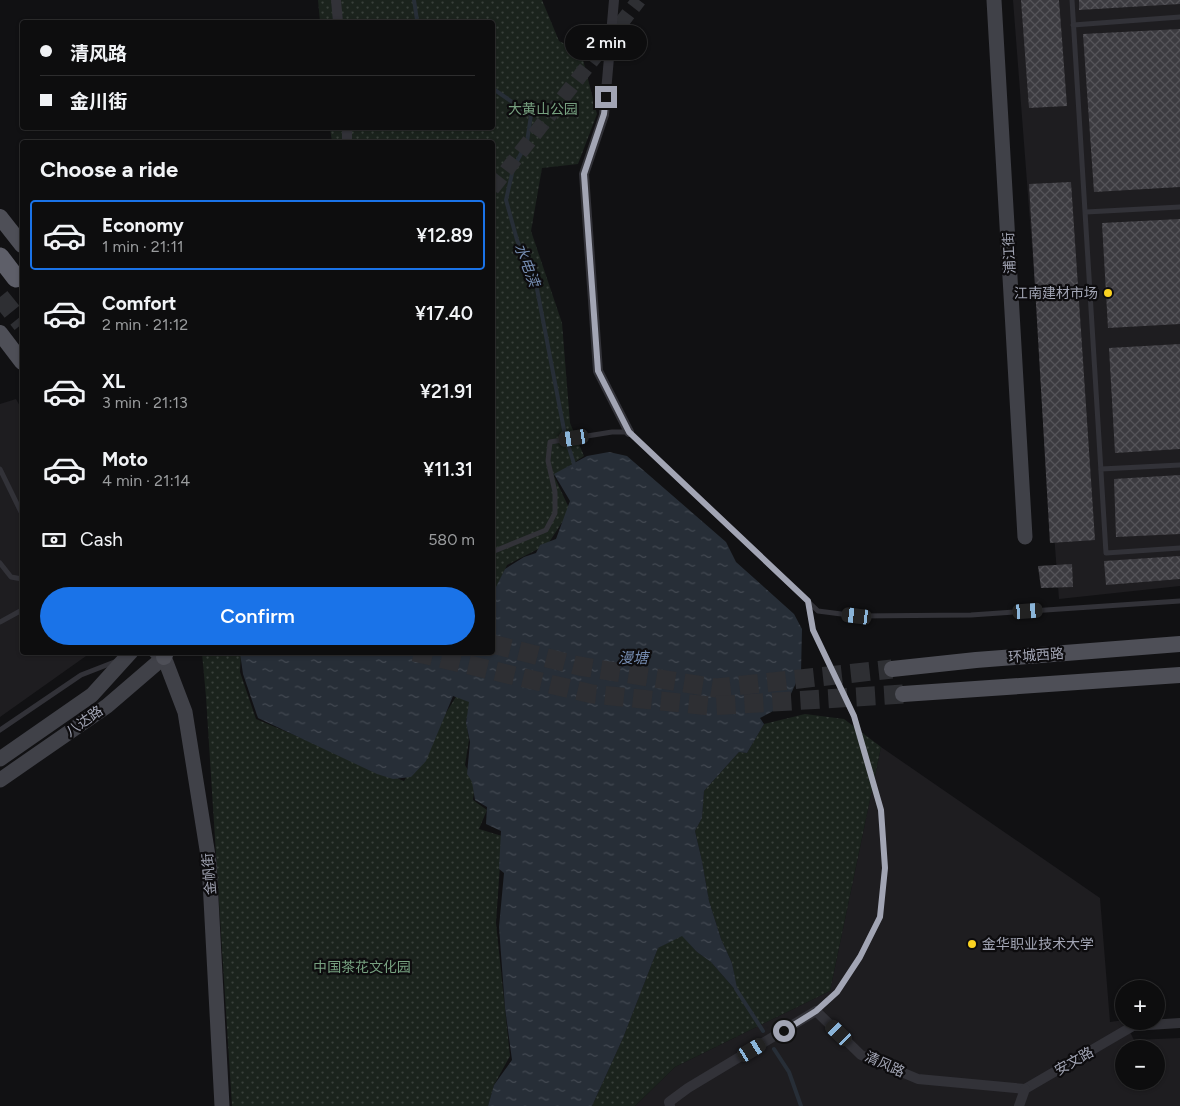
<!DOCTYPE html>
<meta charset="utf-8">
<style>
body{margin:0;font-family:Figtree,"Noto Sans SC",sans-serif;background:#1b1b1c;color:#f1f3f6;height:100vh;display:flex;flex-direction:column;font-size:19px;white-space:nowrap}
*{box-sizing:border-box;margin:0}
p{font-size:16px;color:#9a9c9e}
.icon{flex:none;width:28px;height:28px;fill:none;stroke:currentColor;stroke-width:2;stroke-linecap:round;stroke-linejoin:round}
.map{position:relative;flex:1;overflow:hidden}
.sheet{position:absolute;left:20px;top:140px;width:475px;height:515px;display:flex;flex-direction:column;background:#0d0d0e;border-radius:5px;box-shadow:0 1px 4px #0004,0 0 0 1px #2d2d2e}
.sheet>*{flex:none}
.hud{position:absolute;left:20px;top:20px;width:475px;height:110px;border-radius:5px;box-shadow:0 1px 4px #0004,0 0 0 1px #2d2d2e;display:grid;align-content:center;height:110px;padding:0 20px;background:#0d0d0e}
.buttons{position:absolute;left:1115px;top:980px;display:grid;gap:10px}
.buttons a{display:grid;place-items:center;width:50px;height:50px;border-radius:50%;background:#0d0d0e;box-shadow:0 1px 4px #0004,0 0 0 1px #2d2d2e;font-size:25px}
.end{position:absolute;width:22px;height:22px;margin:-11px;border:6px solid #a2a5b4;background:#111;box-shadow:0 0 0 2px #111}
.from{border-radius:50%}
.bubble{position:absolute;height:35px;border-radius:18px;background:#0d0d0e;box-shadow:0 1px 4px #0004,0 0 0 1px #2d2d2e;font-size:16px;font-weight:600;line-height:35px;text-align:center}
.car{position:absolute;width:15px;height:30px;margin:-15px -8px;border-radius:6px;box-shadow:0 0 4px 1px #0007;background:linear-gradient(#222 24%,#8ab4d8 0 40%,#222 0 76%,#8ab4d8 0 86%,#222 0)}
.hud b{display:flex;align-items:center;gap:18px;height:48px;font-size:19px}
.hud b+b{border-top:1px solid #2d2d2e}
.hud i{width:12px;height:12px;background:#f1f3f6}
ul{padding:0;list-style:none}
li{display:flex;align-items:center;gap:15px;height:70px;margin:0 10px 8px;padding:0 10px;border:2px solid transparent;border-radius:5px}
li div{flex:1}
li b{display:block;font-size:19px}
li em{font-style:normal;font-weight:600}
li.on{border-color:#1a73e8}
li>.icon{width:45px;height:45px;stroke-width:1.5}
h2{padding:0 20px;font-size:22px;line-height:60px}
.pay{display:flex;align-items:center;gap:12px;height:55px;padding:0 20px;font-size:19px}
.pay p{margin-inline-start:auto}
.cta{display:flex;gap:10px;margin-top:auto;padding:10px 20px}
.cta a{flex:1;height:58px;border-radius:30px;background:#1a73e8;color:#fff;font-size:20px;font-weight:600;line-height:58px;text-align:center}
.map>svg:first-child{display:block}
.built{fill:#1e1d20;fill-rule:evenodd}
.park{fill:url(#park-dots)}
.water{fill:url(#water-ripples)}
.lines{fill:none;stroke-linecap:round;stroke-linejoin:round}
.stream{stroke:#272e37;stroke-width:4}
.building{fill:url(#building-cross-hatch)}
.secondary-tunnel{stroke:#2e2f33;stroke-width:15;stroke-dasharray:15 8;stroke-linecap:butt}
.highway-tunnel{stroke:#2e2f33;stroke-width:19;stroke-dasharray:19 9;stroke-linecap:butt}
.lane{stroke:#323238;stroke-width:5}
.street{stroke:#323238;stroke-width:10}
.secondary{stroke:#404148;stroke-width:15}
.primary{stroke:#4e4f57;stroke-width:16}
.highway{stroke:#5e5f69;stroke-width:19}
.route{stroke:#a2a5b4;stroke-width:6}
.poi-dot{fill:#fbd321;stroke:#0d0c0e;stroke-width:2}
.labels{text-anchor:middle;stroke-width:4.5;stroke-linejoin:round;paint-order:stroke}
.park-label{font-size:14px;fill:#77a180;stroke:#0d0c0e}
.street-label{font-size:14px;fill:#a2a5b4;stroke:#0d0c0e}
.poi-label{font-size:14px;fill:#a2a5b4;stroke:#0d0c0e;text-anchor:end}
.water-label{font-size:15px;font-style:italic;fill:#768db2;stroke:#0d0c0e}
</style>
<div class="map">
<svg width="1180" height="1106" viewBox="0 0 1180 1106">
<defs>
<pattern id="park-dots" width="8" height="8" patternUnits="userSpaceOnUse" patternTransform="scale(1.25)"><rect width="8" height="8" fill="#1b231d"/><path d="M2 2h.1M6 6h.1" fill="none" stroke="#39403b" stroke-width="1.8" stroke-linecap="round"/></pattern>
<pattern id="water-ripples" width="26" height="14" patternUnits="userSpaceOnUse" patternTransform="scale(1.25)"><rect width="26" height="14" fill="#272e37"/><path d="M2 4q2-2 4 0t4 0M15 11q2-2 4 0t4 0" fill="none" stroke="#434952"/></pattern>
<pattern id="building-cross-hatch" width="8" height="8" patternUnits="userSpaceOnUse" patternTransform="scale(1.25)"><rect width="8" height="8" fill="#3c3b40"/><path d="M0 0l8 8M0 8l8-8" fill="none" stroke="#555459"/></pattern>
</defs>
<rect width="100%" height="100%" fill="#111113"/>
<g class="built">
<path d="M1013 0H1180V586L1059 599Z"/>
<path d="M16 399 22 410V652L88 653 86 656 0 717V404Z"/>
<path d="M881 747 1100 898 1110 1022 1124 1020 1134 1040 1180 1038V1106H635L675 1067 830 991ZM1124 1049H1156V1081H1124Z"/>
</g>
<g class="park">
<path d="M318 0H542L559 41 581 52 597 114 578 164 542 168 531 231 562 323 570 423 584 456 554 476 570 510 548 544 507 565 493 595 492 142H332L330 128H492V22H320Z"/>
<path d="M202 653H241L240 672 256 719 404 781 457 695 471 699 466 721 469 740 465 765 475 784 473 800 487 810 479 829 502 836 496 923 510 1056 494 1085 488 1106H232L206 697Z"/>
<path d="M805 714 844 719 881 747 830 991 675 1067 635 1106H592L623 1038 658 948 682 935 697 952 711 962 737 992 732 963 721 939 709 901 702 861 695 831 702 818 704 791 739 752 747 753 764 724Z"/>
</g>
<path class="water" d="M609 452 627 456 726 542 736 562 794 614 802 629 801 672 784 709H777L760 718 764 724 747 753 739 752 704 791 702 818 695 831 702 861 709 901 721 939 732 963 738 993 711 962 697 952 682 936 658 948 623 1038 592 1106H488L494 1085 512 1060 505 1008 499 927 504 873 499 869 501 831 486 824 487 807 475 800 472 782 467 774 470 742 466 723 469 702 453 696 426 761 411 777 393 779 377 774 258 718 243 674 240 653 492 652 493 593 505 569 524 557 536 553 540 545 556 539 570 501 554 474 587 456Z"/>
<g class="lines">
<g class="stream">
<path d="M414 0 417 20 419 22"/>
<path d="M492 88 531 115 527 142 513 169 506 200 517 240 537 289 565 435 575 467"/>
<path d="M736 989 763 1031"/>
<path d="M774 1049 789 1072 801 1106"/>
</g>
</g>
<g class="building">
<path d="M1021 0H1059L1067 106 1029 108Z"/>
<path d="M1079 0H1180V4L1079 10Z"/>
<path d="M1180 29V187L1094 192 1083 34Z"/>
<path d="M1071 182 1095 540 1050 543 1029 184Z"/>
<path d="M1180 219V324L1108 328 1102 223Z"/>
<path d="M1180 344V449L1115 453 1109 348Z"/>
<path d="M1180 475V534L1116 537 1114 479Z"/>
<path d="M1180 556V579L1106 585 1104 561Z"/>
<path d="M1072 564 1073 587 1041 588 1038 566Z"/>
</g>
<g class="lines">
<path class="secondary-tunnel" d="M492 189 639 0"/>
<g class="highway-tunnel">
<path d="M0 297 22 324"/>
<path d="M492 644 579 666 716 688 892 669"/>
<path d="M414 652 592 694 710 706 903 694"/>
</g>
<g class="lane">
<path d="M1072 0 1106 553 1180 548"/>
<path d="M1073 25 1180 17"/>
<path d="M1086 212 1180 207"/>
<path d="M0 469 22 514"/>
<path d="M1101 469 1180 465"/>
<path d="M492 552 546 530 555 513V492L548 461 550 442 612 432H629L818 611 857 616 971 615 1180 601"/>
<path d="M0 563 11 577 22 579"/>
<path d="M808 601 813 630 854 716 881 810 885 868 880 917 860 957 837 992 816 1011"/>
<path d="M0 622 22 610"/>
<path d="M0 730 81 675 117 661"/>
</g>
<g class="street">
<path d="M336 0 338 22"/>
<path d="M614 0 604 115 584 174 598 371 629 432"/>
<path d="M347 128V142"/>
<path d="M1025 1089 1133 1026 1180 1023"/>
<path d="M670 1106 669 1102 688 1088 816 1011 861 1055 918 1079 1025 1089"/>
<path d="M1019 1106 1025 1089"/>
</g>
<g class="secondary">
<path d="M994 0 1025 537"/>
<path d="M156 652 164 657 185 712 209 862 222 1106"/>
<path d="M0 759 92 695 131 652"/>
<path d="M0 780 107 706 164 657"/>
</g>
<g class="primary">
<path d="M0 217 22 245"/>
<path d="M0 333 22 362"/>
<path d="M164 657 166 652"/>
<path d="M892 669 976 660 1180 644"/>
<path d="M903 694 1180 675"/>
</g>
<path class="highway" d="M0 257 16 278"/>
</g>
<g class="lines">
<path class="route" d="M606 97 604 114 584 174 598 371 629 432 808 601 813 630 854 716 881 810 885 868 880 917 860 957 837 992 816 1011 784 1031"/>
</g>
<g class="poi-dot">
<circle cx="1108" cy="293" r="5"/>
<circle cx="972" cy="944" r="5"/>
</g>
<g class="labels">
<g class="park-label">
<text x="543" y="114">大黄山公园</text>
<text x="362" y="972">中国茶花文化园</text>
</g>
<g class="street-label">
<text transform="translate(1009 253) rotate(-93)" y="5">浦江街</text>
<text transform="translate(1036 655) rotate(-4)" y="5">环城西路</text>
<text transform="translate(84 721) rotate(-35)" y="5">八达路</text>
<text transform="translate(209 874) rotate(-95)" y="5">金帆街</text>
<text transform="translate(1074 1061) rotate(-30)" y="5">安文路</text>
<text transform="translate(885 1064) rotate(24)" y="5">清风路</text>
</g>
<g class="poi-label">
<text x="1098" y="298">江南建材市场</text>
<text x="982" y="949" text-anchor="start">金华职业技术大学</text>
</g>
<g class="water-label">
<text transform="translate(527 265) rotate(69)" y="5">水电渎</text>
<text x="633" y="663">漫塘</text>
</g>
</g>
</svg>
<div class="buttons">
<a>+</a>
<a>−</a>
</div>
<i class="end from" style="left:784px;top:1031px"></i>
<i class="end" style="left:606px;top:97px"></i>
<div class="bubble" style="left:565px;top:25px;width:82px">2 min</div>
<i class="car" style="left:574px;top:438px;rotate:261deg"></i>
<i class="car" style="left:1028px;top:611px;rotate:86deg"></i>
<i class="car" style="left:857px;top:616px;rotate:277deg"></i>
<i class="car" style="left:839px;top:1033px;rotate:314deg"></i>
<i class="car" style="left:752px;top:1050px;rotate:59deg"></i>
<div class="hud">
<b><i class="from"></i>清风路</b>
<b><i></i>金川街</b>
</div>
<section class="sheet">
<h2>Choose a ride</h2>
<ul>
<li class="on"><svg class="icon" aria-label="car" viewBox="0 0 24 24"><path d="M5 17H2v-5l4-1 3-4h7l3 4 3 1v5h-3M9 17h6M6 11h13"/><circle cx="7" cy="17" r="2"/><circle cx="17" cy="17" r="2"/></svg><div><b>Economy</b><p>1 min · 21:11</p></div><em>¥12.89</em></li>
<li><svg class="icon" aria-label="car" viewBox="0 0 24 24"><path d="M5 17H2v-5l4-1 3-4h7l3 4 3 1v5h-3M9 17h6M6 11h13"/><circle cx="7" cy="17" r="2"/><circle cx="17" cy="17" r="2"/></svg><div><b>Comfort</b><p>2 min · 21:12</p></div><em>¥17.40</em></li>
<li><svg class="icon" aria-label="car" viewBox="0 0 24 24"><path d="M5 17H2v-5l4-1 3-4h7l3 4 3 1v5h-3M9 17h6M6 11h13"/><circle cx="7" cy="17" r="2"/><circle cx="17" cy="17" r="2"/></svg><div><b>XL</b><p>3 min · 21:13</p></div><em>¥21.91</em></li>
<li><svg class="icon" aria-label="car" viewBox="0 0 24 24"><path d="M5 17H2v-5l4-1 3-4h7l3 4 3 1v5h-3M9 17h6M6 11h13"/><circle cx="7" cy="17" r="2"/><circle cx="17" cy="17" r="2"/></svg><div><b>Moto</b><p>4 min · 21:14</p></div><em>¥11.31</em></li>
</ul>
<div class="pay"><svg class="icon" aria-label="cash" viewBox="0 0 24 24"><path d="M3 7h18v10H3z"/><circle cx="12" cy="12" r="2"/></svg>Cash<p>580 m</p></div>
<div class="cta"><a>Confirm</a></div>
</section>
</div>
